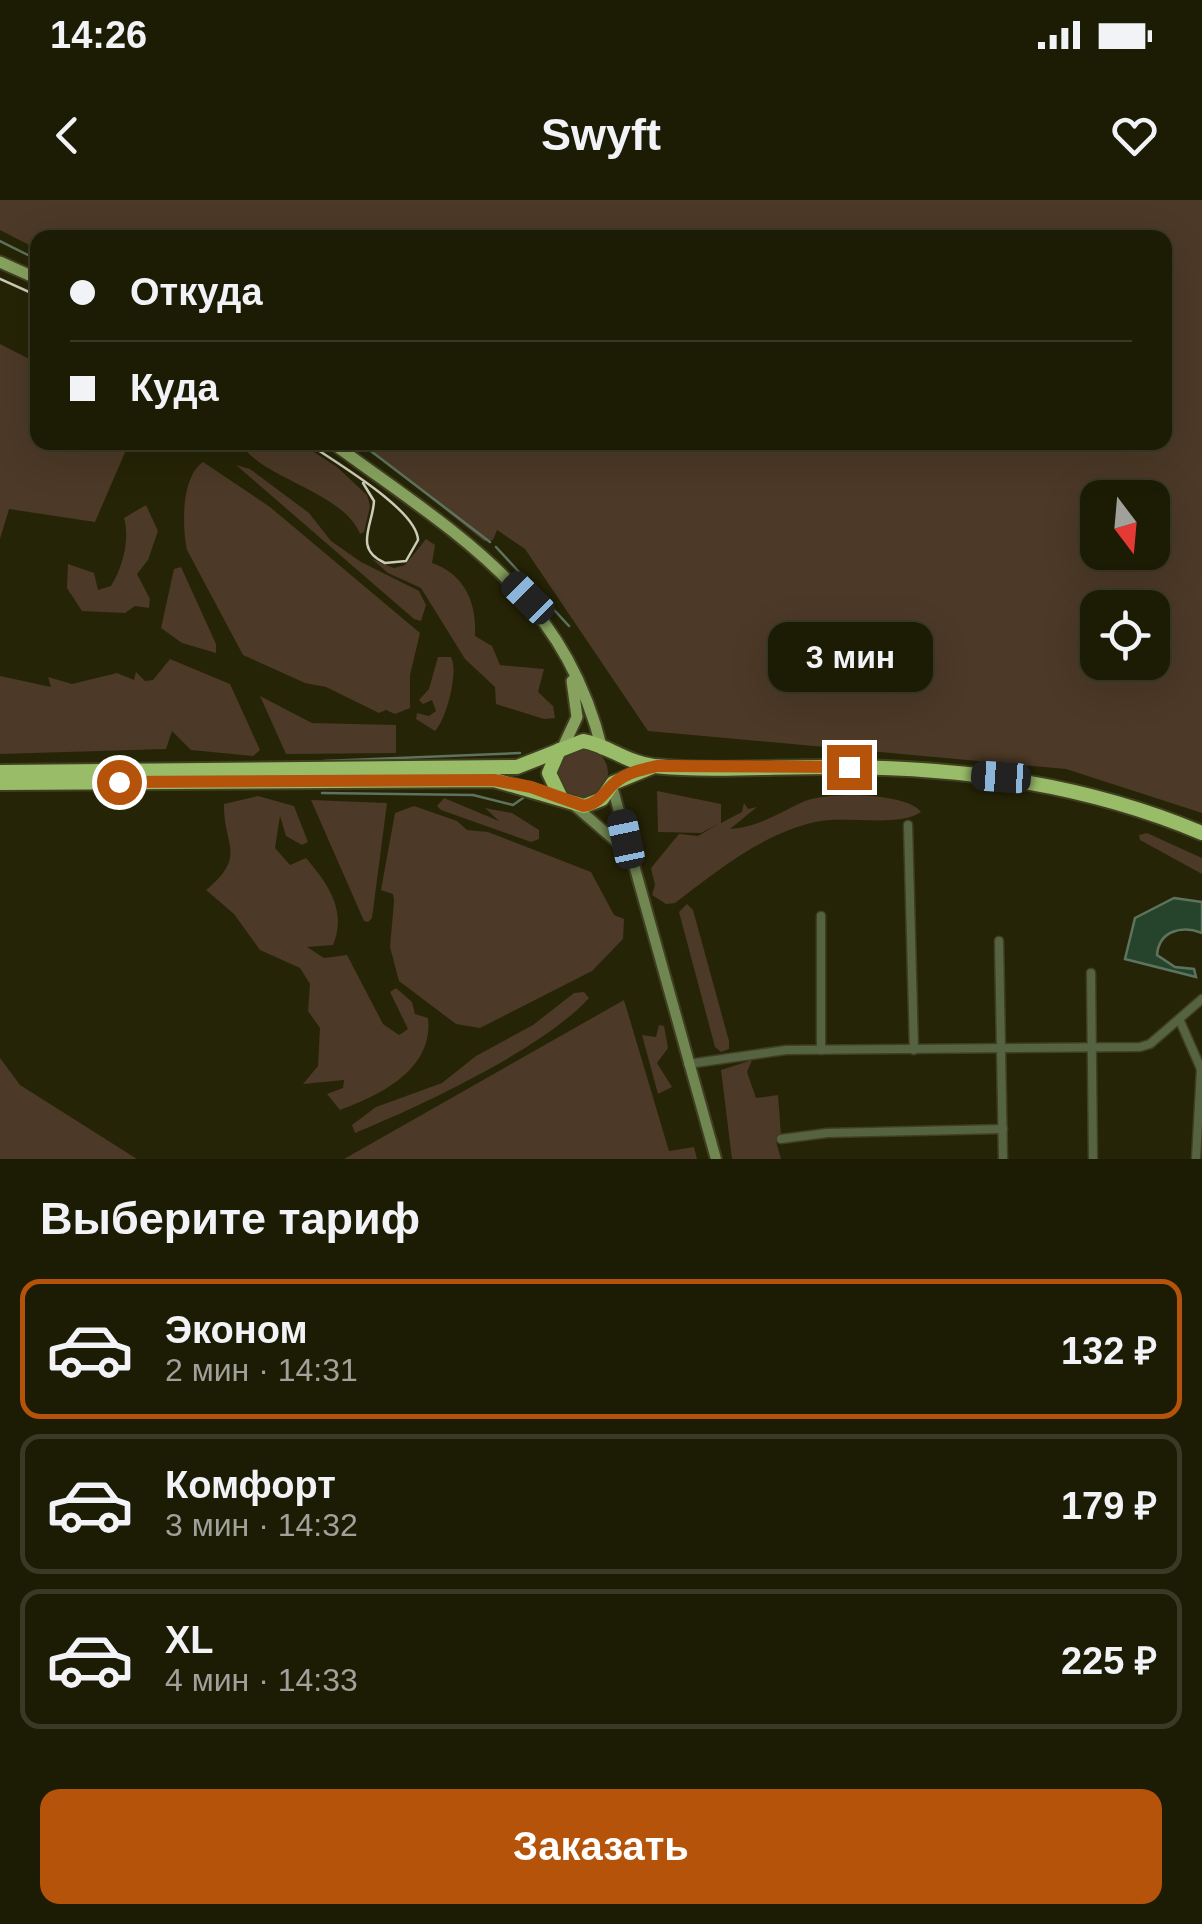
<!DOCTYPE html>
<html lang="ru">
<meta charset="utf-8">
<style>
body{margin:0;font-family:Arial,sans-serif;background:#292813;color:#f1f3f6;height:100vh;display:flex;flex-direction:column;font-size:38px;white-space:nowrap}
*{box-sizing:border-box;margin:0}
p{font-size:32px;color:#a0a19a}
.icon{flex:none;width:55px;height:55px;fill:none;stroke:currentColor;stroke-width:2;stroke-linecap:round;stroke-linejoin:round}
.map{position:relative;height:959px;overflow:hidden}
.drawer{display:flex;flex-direction:column;background:#1c1b04;flex:1}
.drawer>*{flex:none}
.top-card{position:absolute;left:30px;top:30px;width:1142px;height:220px;border-radius:20px;box-shadow:0 10px 40px #0002,0 0 0 2px #3a3926;display:grid;align-content:center;height:220px;padding:0 40px;background:#1c1b04}
.needle{width:65px;rotate:164deg}
.buttons{position:absolute;left:1080px;top:280px;display:grid;gap:20px}
.buttons a{display:grid;place-items:center;width:90px;height:90px;border-radius:20px;background:#1c1b04;box-shadow:0 10px 40px #0002,0 0 0 2px #3a3926;font-size:50px}
.end{position:absolute;width:45px;height:45px;margin:-22px;border:12px solid #b45309;background:#fff;box-shadow:0 0 0 5px #fff}
.from{border-radius:50%}
.bubble{position:absolute;height:70px;border-radius:20px;background:#1c1b04;box-shadow:0 10px 40px #0002,0 0 0 2px #3a3926;font-size:32px;font-weight:700;line-height:70px;text-align:center}
.car{position:absolute;width:30px;height:60px;margin:-30px -15px;border-radius:12px;box-shadow:0 0 8px 2px #0007;background:linear-gradient(#222 24%,#8ab4d8 0 40%,#222 0 76%,#8ab4d8 0 86%,#222 0)}
.top-card b{display:flex;align-items:center;gap:35px;height:95px;font-size:38px}
.top-card b+b{border-top:2px solid #3a3926}
.top-card i{width:25px;height:25px;background:#f1f3f6}
ul{padding:0;list-style:none}
li{display:flex;align-items:center;gap:30px;height:140px;margin:0 20px 15px;padding:0 20px;border:5px solid #3a3926;border-radius:20px}
li div{flex:1}
li b{display:block;font-size:38px}
li em{font-style:normal;font-weight:700}
li.on{border-color:#b45309}
li>.icon{width:90px;height:90px;stroke-width:1.5}
h2{padding:0 40px;font-size:45px;line-height:120px}
.primary-button{display:flex;gap:20px;margin-top:auto;padding:20px 40px}
.primary-button a{flex:1;height:115px;border-radius:20px;background:#b45309;color:#fff;font-size:40px;font-weight:700;line-height:115px;text-align:center}
.status{display:flex;justify-content:space-between;align-items:center;height:70px;padding:0 50px;background:#1c1b04;direction:ltr}
.status svg{height:28px;fill:currentColor}
header{display:flex;justify-content:space-between;align-items:center;height:130px;padding:0 40px;background:#1c1b04;font-size:45px;font-weight:700}
.map>svg:first-child{display:block}
.green{fill:#4c3927;fill-rule:evenodd}
.water{fill:#26442b;stroke:#5e735d;stroke-width:2.5}
.lines{fill:none;stroke-linecap:round;stroke-linejoin:round}
.stream{stroke:#5e735d;stroke-width:2.5}
.street-casing{stroke:#403f22;stroke-width:11}
.secondary-casing{stroke:#403f22;stroke-width:14}
.primary-casing{stroke:#403f22;stroke-width:15}
.highway-casing{stroke:#403f22;stroke-width:18}
.street{stroke:#556342;stroke-width:8}
.secondary{stroke:#718752;stroke-width:10}
.primary{stroke:#86a25e;stroke-width:11}
.highway{stroke:#99bc68;stroke-width:14}
.tram{stroke:#ccccb9;stroke-width:2.5}
.route{stroke:#b45309;stroke-width:12}
</style>
<div class="status"><b>14:26</b><svg viewBox="0 0 49 12"><path d="M0 12V9h3v3zM5 12V6h3v6zM10 12V3h3v9zM15 12V0h3v12zM26 1h20v11H26zM47 4h2v5h-2z"/></svg></div>
<header><svg class="icon" aria-label="back" viewBox="0 0 24 24"><path d="M15 5l-7 7 7 7"/></svg>Swyft<svg class="icon" aria-label="heart" viewBox="0 0 24 24"><path d="M12 20l-8-8c-3-5 5-10 8-4 3-6 11-1 8 4z"/></svg></header>
<div class="map">
<svg width="1202" height="959" viewBox="0 0 1202 959">
<rect width="100%" height="100%" fill="#262406"/>
<g class="green">
<path d="M0 0H1202V613L1066 569 648 531 525 349 497 330 493 340 484 341 362 243 1165 242V38H38L37 49 0 30ZM1098 298H1152V352H1098ZM1098 408H1152V462H1098Z"/>
<path d="M0 144 37 163 38 242 129 243 95 322 9 309 0 339Z"/>
<path d="M241 243H300L337 267 367 295 370 306 364 332 360 334C343 291 259 278 241 243Z"/>
<path d="M203 262 270 307 420 433 410 475V508L395 514 386 510 379 513 326 487 305 483 243 455 187 350C182 326 181 277 203 262Z"/>
<path d="M236 265 250 269 309 313 331 341 361 362 419 391 426 405 421 421 414 419Z"/>
<path d="M146 305 158 331 148 360 137 374 150 399 149 408 135 406 125 413 82 411 67 388 68 364 94 373 98 390 111 386C123 367 130 339 124 318Z"/>
<path d="M426 339 435 345 432 363C464 374 477 402 475 436L492 446 500 465 544 469 538 492 553 506 555 518 544 519 496 504 495 487 465 459 421 388 388 373 372 359 394 368 405 365Z"/>
<path d="M181 367 216 444V453L182 443 161 428 174 369Z"/>
<path d="M438 457H451C459 472 446 520 435 531L416 519 417 513 429 516 436 511 432 500 423 504 419 500 429 489Z"/>
<path d="M170 459 230 484 260 550 253 556 191 550 172 531 166 549 0 554V476L51 487 48 477 72 484 117 473 134 480 136 472 145 481 153 480Z"/>
<path d="M260 496 312 523 396 525V553L286 554Z"/>
<circle cx="583" cy="573" r="25"/>
<path d="M657 591 721 604V623L742 612 744 603 748 609 757 607 730 629C757 628 780 612 805 601 828 592 906 592 921 612 899 628 844 615 815 622 762 634 717 671 675 703L666 704 652 695 655 685 651 668 679 634 698 636 720 623 701 633 658 632Z"/>
<path d="M258 596 294 606 308 642 302 645 286 636 280 616 275 648 290 665 306 658C329 685 347 711 333 745L307 747 324 758 347 755 383 824 399 835 408 829 390 792 396 788 412 802 415 814 428 818C434 869 381 895 340 910L327 894 343 888 344 880 303 884 318 866 320 828 308 811 310 784 300 768 260 750 234 714 206 690C248 655 223 646 224 604Z"/>
<path d="M444 598 499 621 485 608 512 613 539 630V639L531 642 441 610 437 606Z"/>
<path d="M311 600 387 603 372 718 368 722 364 721Z"/>
<path d="M414 606 457 621 467 630 488 632 591 672 614 715 624 719 623 739 592 771 480 828 456 824 399 781 390 747 394 701 393 694 381 690 395 613Z"/>
<path d="M1147 633 1202 658V674L1140 640 1139 635Z"/>
<path d="M687 704 693 710 729 841V849L721 852 715 847 679 712Z"/>
<path d="M584 792 589 798C543 849 420 906 355 933L352 925 376 907 442 883 476 856 533 825 574 793Z"/>
<path d="M624 800 669 951 694 947 697 959H344Z"/>
<path d="M659 825 664 826 668 848 657 863 672 887 658 894 642 835 656 837Z"/>
<path d="M0 858 20 885 137 959H0Z"/>
<path d="M752 860 747 872 756 898 778 895 781 935 776 941 781 959H732L721 870Z"/>
</g>
<path class="water" d="M1174 698 1202 702V733C1181 725 1159 731 1157 755L1175 767 1194 769 1196 777 1125 759 1135 718Z"/>
<g class="lines">
<g class="stream">
<path d="M0 41 32 57"/>
<path d="M359 242 490 342"/>
<path d="M496 347 569 426"/>
<path d="M324 561 520 553"/>
<path d="M322 593 473 595 513 605 523 598"/>
</g>
<defs>
<g id="street">
<path d="M908 625 914 850"/>
<path d="M999 741 1003 959"/>
<path d="M1091 773 1093 959"/>
<path d="M1180 821 1201 869 1196 959"/>
<path d="M821 850V716"/>
<path d="M688 864 786 850 1140 847 1150 844 1202 799"/>
<path d="M781 939 827 933 1003 929"/>
</g>
<g id="secondary">
<path d="M612 586 716 959"/>
<path d="M575 606 626 650"/>
</g>
<g id="primary">
<path d="M0 62 38 79"/>
<path d="M331 242C454 333 563 391 602 549"/>
<path d="M563 547 577 517 572 481"/>
</g>
<g id="highway">
<path d="M559 550 549 573 561 598"/>
<path d="M0 572 517 567 583 541C607 545 627 563 654 566 716 572 781 566 844 567 968 568 1088 585 1202 633"/>
<path d="M0 583 494 580 584 606 602 599 613 583 652 567"/>
</g>
</defs>
<use href="#street" class="street-casing"/>
<use href="#secondary" class="secondary-casing"/>
<use href="#primary" class="primary-casing"/>
<use href="#highway" class="highway-casing"/>
<use href="#street" class="street"/>
<use href="#secondary" class="secondary"/>
<use href="#primary" class="primary"/>
<use href="#highway" class="highway"/>
<g class="tram">
<path d="M0 79 38 96"/>
<path d="M306 242C333 261 417 309 418 340L406 361 385 363C353 349 373 325 374 301L363 283"/>
</g>
</g>
<g class="lines">
<path class="route" d="M119 582 494 580 531 587 584 606C602 602 604 591 617 581 628 572 644 569 657 566L849 567"/>
</g>
</svg>
<div class="buttons">
<a><svg class="needle" viewBox="-14 -14 28 28"><path d="M0-13l5 13h-10z" fill="#e53935"/><path d="M0 13l5-13h-10z" fill="#a0a19a"/></svg></a>
<a><svg class="icon" aria-label="locate" viewBox="0 0 24 24"><circle cx="12" cy="12" r="6"/><path d="M12 2v4M12 18v4M2 12h4M18 12h4"/></svg></a>
</div>
<i class="end from" style="left:119px;top:582px"></i>
<i class="end" style="left:849px;top:567px"></i>
<div class="bubble" style="left:768px;top:422px;width:165px">3 мин</div>
<i class="car" style="left:528px;top:398px;rotate:315deg"></i>
<i class="car" style="left:1001px;top:577px;rotate:274deg"></i>
<i class="car" style="left:626px;top:639px;rotate:348deg"></i>
<div class="top-card">
<b><i class="from"></i>Откуда</b>
<b><i></i>Куда</b>
</div>
</div>
<section class="drawer">
<h2>Выберите тариф</h2>
<ul>
<li class="on"><svg class="icon" aria-label="car" viewBox="0 0 24 24"><path d="M5 17H2v-5l4-1 3-4h7l3 4 3 1v5h-3M9 17h6M6 11h13"/><circle cx="7" cy="17" r="2"/><circle cx="17" cy="17" r="2"/></svg><div><b>Эконом</b><p>2 мин · 14:31</p></div><em>132 ₽</em></li>
<li><svg class="icon" aria-label="car" viewBox="0 0 24 24"><path d="M5 17H2v-5l4-1 3-4h7l3 4 3 1v5h-3M9 17h6M6 11h13"/><circle cx="7" cy="17" r="2"/><circle cx="17" cy="17" r="2"/></svg><div><b>Комфорт</b><p>3 мин · 14:32</p></div><em>179 ₽</em></li>
<li><svg class="icon" aria-label="car" viewBox="0 0 24 24"><path d="M5 17H2v-5l4-1 3-4h7l3 4 3 1v5h-3M9 17h6M6 11h13"/><circle cx="7" cy="17" r="2"/><circle cx="17" cy="17" r="2"/></svg><div><b>XL</b><p>4 мин · 14:33</p></div><em>225 ₽</em></li>
</ul>
<div class="primary-button"><a>Заказать</a></div>
</section>
